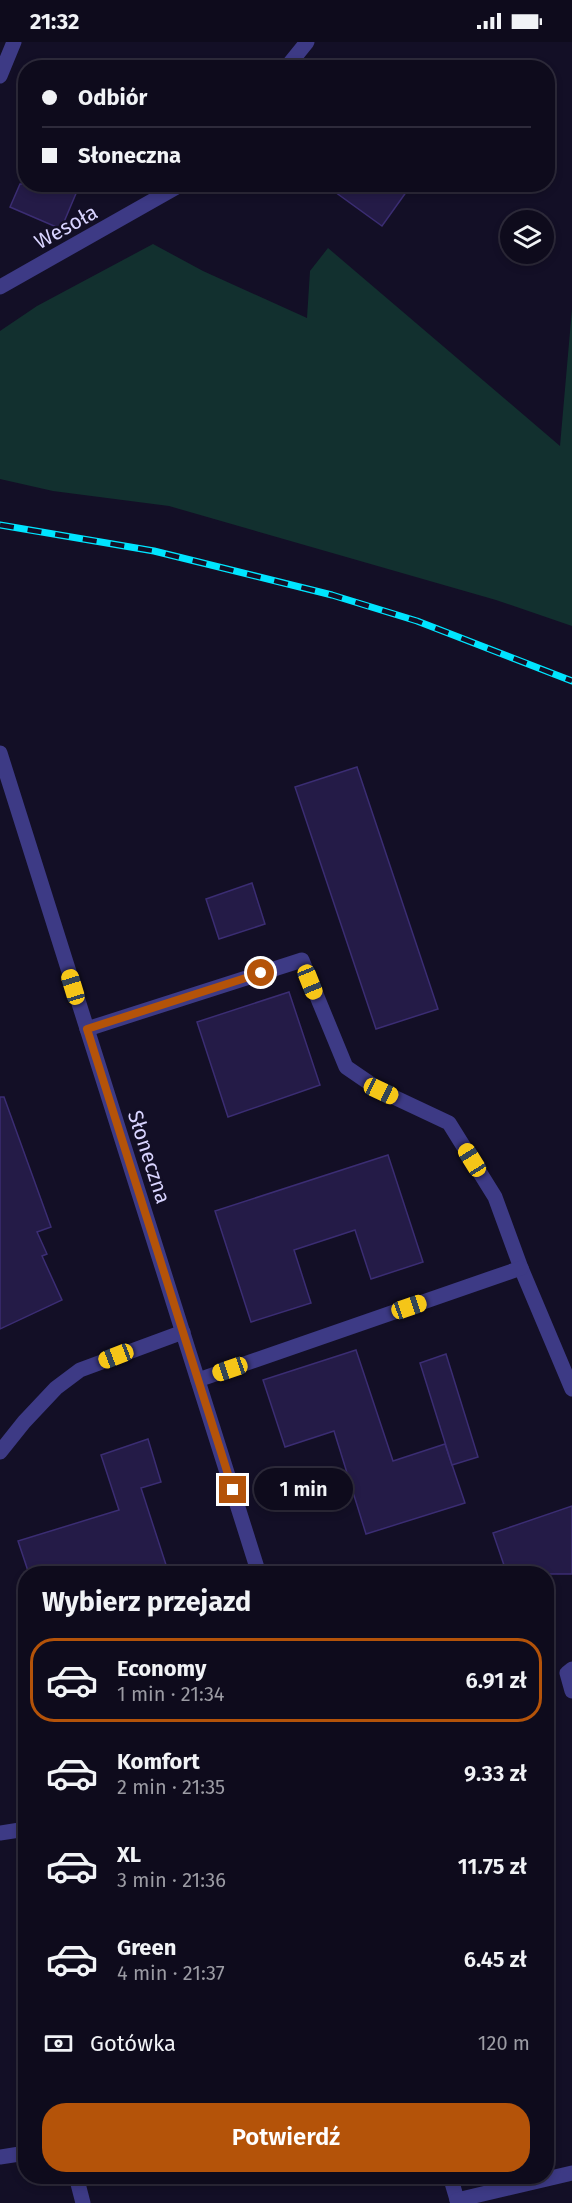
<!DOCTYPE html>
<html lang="pl">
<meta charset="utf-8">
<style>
body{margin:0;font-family:"Fira Sans",sans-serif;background:#171425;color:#f1f3f6;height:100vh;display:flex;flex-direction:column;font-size:22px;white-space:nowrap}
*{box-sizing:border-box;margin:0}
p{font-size:20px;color:#9b9ba3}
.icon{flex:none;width:33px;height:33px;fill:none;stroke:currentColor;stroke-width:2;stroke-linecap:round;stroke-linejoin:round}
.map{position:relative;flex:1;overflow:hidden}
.side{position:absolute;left:18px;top:1524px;width:536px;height:618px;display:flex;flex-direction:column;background:#0e0b1c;border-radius:24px;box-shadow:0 3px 9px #0003,0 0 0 2px #2e2b3b}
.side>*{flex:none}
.hud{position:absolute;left:18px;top:18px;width:537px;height:132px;border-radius:24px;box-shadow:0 3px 9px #0003,0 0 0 2px #2e2b3b;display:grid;align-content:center;height:132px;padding:0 24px;background:#0e0b1c}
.buttons{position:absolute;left:500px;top:168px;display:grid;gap:12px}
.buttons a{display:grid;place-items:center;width:54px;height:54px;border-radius:50%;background:#0e0b1c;box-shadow:0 3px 9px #0003,0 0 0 2px #2e2b3b;font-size:30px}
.end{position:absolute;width:27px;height:27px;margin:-14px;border:8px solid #b45309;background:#fff;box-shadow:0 0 0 3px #fff}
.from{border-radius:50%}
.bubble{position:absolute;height:42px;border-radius:21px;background:#0e0b1c;box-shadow:0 3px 9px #0003,0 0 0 2px #2e2b3b;font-size:20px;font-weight:600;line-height:42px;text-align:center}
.car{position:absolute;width:18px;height:36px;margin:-18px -9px;border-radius:8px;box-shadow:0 0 4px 2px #0007;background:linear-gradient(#f5c518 24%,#345 0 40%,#f5c518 0 76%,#345 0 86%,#f5c518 0)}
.hud b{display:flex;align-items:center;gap:21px;height:57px;font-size:22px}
.hud b+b{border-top:2px solid #2e2b3b}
.hud i{width:15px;height:15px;background:#f1f3f6}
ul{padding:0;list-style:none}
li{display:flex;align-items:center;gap:18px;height:84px;margin:0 12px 9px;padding:0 12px;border:3px solid transparent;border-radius:24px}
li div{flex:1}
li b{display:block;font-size:22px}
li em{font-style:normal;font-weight:600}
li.selected{border-color:#b45309}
li>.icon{width:54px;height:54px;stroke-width:1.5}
h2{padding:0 24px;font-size:27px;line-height:72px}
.pay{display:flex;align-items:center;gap:15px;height:66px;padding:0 24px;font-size:22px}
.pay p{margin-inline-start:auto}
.button{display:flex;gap:12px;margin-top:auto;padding:12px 24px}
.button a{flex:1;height:69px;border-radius:24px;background:#b45309;color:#fff;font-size:24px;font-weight:600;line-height:69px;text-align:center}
.status{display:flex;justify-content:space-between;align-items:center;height:42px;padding:0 30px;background:#0e0b1c;direction:ltr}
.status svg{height:16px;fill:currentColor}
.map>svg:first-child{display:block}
.green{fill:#12302f}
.building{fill:#241b47;stroke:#3b2d73;stroke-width:1.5}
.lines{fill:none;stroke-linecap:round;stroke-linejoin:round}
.minor{stroke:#3d3a85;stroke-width:15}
.rail-casing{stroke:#00e5ff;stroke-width:7}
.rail{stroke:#130f26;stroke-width:4.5;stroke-dasharray:14;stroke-linecap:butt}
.route{stroke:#b45309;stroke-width:8}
.labels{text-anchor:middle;stroke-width:5;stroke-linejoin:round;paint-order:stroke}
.street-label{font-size:21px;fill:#d9d4ff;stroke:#130f26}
</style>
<div class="status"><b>21:32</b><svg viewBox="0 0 49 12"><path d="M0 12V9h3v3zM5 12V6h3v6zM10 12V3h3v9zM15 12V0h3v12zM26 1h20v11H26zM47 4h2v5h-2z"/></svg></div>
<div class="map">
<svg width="572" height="2161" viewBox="0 0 572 2161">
<rect width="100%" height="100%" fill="#130f26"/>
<path class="green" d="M153 202 203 229 307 276 310 229 328 206 560 404 572 267V584L496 558 169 464 53 449 0 437V289L37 264Z"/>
<g class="building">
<path d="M20 142H80L61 187 10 165Z"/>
<path d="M324 142H412L382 184Z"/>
<path d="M357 725 438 967 376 987 295 745Z"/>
<path d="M252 841 265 882 219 897 206 857Z"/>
<path d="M289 950 320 1043 228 1075 197 980Z"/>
<path d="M0 1055H4L51 1185 37 1190 47 1212 42 1214 62 1258 0 1287Z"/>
<path d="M388 1113 423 1220 371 1237 355 1188 294 1208 311 1261 251 1280 215 1169Z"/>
<path d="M356 1308 393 1419 445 1402 465 1461 366 1492 334 1389 285 1405 263 1338Z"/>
<path d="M446 1312 478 1415 452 1423 420 1321Z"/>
<path d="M148 1397 161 1440 141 1446 169 1532H29L18 1499 119 1468 101 1413Z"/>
<path d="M572 1464V1532H507L493 1491Z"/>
</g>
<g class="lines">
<g class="minor">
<path d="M286 26 307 0"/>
<path d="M0 34 14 0"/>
<path d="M0 245 182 142"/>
<path d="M0 711 259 1532"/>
<path d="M87 987 302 918 346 1025 381 1049 449 1081 495 1155 521 1226 572 1347"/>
<path d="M198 1338 521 1226"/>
<path d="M0 1410 24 1380 56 1346 80 1328 183 1290"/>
<path d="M572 1627 567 1631 572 1649"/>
<path d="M0 1791 26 1787"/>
<path d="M0 2115 26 2111"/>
<path d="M76 2134 83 2161"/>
<path d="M450 2134 458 2161"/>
<path d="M457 2158 572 2131"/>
</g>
<defs>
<path id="rail" d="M0 483 154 509 332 553 417 579 572 639"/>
</defs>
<use href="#rail" class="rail-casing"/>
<use href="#rail" class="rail"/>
</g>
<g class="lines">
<path class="route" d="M233 1448 87 987 261 931"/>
</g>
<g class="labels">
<g class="street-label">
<text transform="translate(66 185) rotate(-29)" y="7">Wesoła</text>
<text transform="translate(149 1115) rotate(72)" y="7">Słoneczna</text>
</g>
</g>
</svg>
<div class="buttons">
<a><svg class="icon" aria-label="layers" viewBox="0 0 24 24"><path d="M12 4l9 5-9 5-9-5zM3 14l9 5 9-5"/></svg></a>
</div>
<i class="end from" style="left:261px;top:931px"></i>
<i class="end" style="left:233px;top:1448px"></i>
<div class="bubble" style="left:254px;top:1426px;width:99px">1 min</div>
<i class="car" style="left:310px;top:940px;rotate:158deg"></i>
<i class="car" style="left:73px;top:945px;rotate:343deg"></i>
<i class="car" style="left:381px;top:1049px;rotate:115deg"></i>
<i class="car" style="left:472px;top:1118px;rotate:328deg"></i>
<i class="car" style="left:409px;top:1265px;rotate:71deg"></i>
<i class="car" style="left:116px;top:1314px;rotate:249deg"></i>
<i class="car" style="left:230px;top:1327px;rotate:251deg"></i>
<div class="hud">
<b><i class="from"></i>Odbiór</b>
<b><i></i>Słoneczna</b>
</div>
<section class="side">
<h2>Wybierz przejazd</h2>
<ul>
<li class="selected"><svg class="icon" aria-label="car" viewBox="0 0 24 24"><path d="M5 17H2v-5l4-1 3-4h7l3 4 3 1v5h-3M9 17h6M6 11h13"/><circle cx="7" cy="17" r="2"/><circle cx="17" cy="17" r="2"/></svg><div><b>Economy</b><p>1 min · 21:34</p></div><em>6.91 zł</em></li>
<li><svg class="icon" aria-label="car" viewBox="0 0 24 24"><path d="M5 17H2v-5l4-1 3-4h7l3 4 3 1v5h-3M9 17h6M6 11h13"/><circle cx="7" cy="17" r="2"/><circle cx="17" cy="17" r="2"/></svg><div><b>Komfort</b><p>2 min · 21:35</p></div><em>9.33 zł</em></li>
<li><svg class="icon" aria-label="car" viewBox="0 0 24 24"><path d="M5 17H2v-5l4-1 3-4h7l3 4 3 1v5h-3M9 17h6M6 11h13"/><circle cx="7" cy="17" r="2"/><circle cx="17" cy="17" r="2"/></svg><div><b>XL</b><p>3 min · 21:36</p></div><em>11.75 zł</em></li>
<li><svg class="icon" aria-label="car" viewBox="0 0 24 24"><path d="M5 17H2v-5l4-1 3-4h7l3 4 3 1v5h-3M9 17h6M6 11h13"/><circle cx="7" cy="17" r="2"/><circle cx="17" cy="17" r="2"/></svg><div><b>Green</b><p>4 min · 21:37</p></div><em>6.45 zł</em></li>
</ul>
<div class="pay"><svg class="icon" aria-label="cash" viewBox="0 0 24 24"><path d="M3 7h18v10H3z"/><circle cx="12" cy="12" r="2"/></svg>Gotówka<p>120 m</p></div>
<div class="button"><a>Potwierdź</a></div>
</section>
</div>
